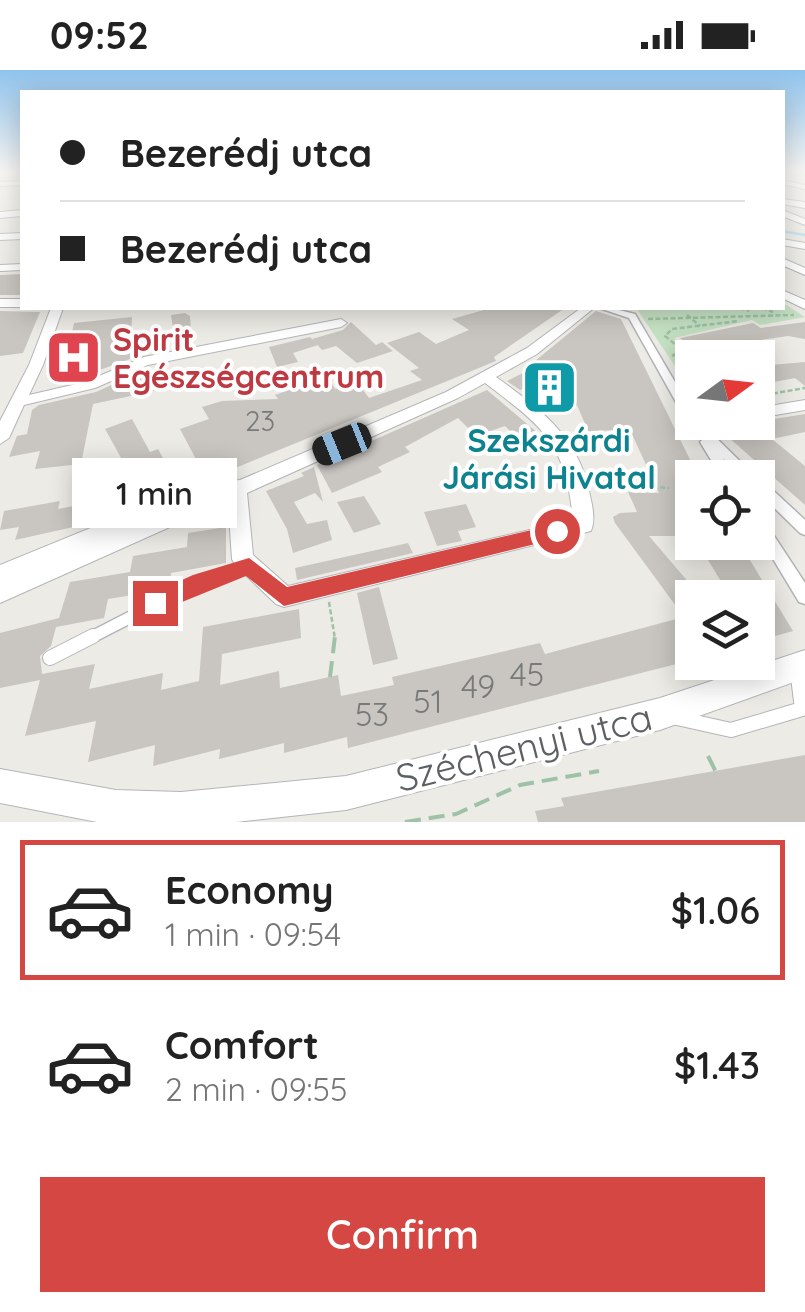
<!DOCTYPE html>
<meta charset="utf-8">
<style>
body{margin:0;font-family:Quicksand,sans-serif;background:#f6f6f6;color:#222;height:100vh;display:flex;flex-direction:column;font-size:38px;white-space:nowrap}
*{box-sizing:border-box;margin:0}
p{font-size:32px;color:#767676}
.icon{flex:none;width:55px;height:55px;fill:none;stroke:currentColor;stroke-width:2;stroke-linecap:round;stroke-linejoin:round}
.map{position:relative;height:752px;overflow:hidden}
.panel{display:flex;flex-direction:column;background:#fff;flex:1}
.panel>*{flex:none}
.banner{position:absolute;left:20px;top:20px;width:765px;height:220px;border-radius:0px;box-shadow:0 5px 25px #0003;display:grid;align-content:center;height:220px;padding:0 40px;background:#fff}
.needle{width:65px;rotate:75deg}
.tools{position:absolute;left:675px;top:270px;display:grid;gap:20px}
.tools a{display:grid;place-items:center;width:100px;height:100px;border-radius:0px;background:#fff;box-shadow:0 5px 25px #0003;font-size:50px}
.end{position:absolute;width:45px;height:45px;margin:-22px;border:12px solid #d54743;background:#fff;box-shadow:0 0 0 5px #fff}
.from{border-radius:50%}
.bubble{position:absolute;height:70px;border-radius:0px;background:#fff;box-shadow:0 5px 25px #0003;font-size:32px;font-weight:600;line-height:70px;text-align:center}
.car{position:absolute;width:30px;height:60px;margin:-30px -15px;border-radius:12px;box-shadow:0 0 8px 2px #0007;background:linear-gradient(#222 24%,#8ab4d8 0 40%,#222 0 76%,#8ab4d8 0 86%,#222 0)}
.banner b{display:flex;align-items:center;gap:35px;height:95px;font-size:38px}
.banner b+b{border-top:2px solid #e0e0e0}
.banner i{width:25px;height:25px;background:#222}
ul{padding:18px 0 0;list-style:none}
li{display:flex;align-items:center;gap:30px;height:140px;margin:0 20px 15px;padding:0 20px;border:5px solid transparent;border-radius:0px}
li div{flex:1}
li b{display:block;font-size:38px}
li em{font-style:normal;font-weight:600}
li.active{border-color:#d54743}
li>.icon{width:90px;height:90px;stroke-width:1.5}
.button{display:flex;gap:20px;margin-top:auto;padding:20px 40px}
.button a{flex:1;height:115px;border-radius:0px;background:#d54743;color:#fff;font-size:40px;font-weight:600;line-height:115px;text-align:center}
.status{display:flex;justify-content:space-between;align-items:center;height:70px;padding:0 50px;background:#fff;direction:ltr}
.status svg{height:28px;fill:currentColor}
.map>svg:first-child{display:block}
.green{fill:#c6e2c4}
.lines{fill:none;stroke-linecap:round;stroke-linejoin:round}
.stream{stroke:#add9f5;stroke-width:2.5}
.building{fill:#c9c6c1}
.service-far1-casing{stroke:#b2b5b8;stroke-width:14}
.service-casing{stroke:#b2b5b8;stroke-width:16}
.pedestrian-casing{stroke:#b2b5b8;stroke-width:3}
.minor-casing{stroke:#b2b5b8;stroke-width:2}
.tertiary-casing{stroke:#b2b5b8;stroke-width:2}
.path-far1{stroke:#9ec2a7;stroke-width:2.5;stroke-dasharray:5 2.5;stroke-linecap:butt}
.path{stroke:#9ec2a7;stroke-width:4;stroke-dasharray:16 8;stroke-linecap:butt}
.service-far1{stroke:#fff;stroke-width:11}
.service{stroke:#fff;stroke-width:14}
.pedestrian{fill:#fff;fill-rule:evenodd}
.minor{fill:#fff;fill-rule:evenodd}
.tertiary{fill:#fff;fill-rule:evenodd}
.route{fill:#d54743}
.labels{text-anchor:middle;stroke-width:8;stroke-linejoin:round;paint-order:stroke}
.number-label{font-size:28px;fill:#787a7a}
.health-label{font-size:32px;font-weight:bold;fill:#be3a42;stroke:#fff;text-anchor:start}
.culture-label{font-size:32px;font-weight:bold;fill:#0d838f;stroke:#fff}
.near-number-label{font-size:32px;fill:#787a7a}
.near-street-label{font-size:38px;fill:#5d6063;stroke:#fff}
</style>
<div class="status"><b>09:52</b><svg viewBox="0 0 49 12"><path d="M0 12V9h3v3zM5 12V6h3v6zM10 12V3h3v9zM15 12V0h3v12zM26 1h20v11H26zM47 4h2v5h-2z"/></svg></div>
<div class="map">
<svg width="805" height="752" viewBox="0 0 805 752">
<rect width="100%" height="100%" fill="#edebe5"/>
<path class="green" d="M783 233 805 247 760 255 752 250 674 268 697 287 692 288V322L637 239 630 238H782Z"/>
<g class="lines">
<path class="stream" d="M782 161 805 165"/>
</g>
<g class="building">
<path d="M22 204V225H0V205Z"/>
<path d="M491 238H565L494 287 496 291 189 417 181 400 198 393 180 359 209 349 202 337 222 331 278 329 275 325 328 306 335 319 358 313 369 328 422 310 410 301 419 298 387 273 419 262 436 274 469 260 452 249Z"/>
<path d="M0 241 40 242 23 283 0 286Z"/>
<path d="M596 241 621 249 699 408H692V466H649L702 528H692V590L348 678 347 667 284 683V673L219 689 220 679 153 696 155 675 88 692 96 651 25 666 40 610 0 618V563L59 548 70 512 130 502 133 486 187 477 188 463 226 457V493L171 503 170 517 164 520 108 529 104 548 56 557 51 576 40 586 42 604 95 594 89 619 163 603 161 620 199 611 203 557 299 539 301 568 222 584 220 615 279 601 280 618 338 605 341 626 394 615 392 607 540 573 545 584 684 547 615 453 613 447 620 443 637 442 628 422 659 423 630 360 588 361 577 335 572 338 532 315 520 320 507 311 537 296 535 291Z"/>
<path d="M185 243 190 246 192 274 176 277 171 245Z"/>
<path d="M132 247 130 289 61 314 74 253Z"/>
<path d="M351 252 376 275 382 272 393 281 357 293 336 276 322 280 312 269 343 260Z"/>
<path d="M805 252V269L788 266 724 275 741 288H704L680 268 753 253 761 258Z"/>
<path d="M310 267 318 275 293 283 298 292 277 297 269 277Z"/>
<path d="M805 292V316L795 308 758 315V296Z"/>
<path d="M159 304V320L93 334 81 394 35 399 40 381 9 387 17 366 27 364 32 340 39 335 96 322 129 307Z"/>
<path d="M487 320 539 364 519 370 505 356 476 366 458 348 405 377 410 382 378 397 382 402 332 423 317 395Z"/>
<path d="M805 344V362L772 369 805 396V435L718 358Z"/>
<path d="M132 349 150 382 158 379 173 406 139 420 105 359Z"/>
<path d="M314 397 323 432 315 423 294 432 307 454 327 450 332 470 293 483 287 459 266 421 304 406 301 403Z"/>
<path d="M364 426 381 454 354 463 337 432Z"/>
<path d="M60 431 58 439 100 431 96 452 15 470 19 457 0 460 4 441Z"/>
<path d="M466 434 476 457 458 461 462 471 437 476 424 442Z"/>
<path d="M688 472H739L793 561 758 571V528H731L705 485H695Z"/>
<path d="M408 473 413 483 297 510 295 498Z"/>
<path d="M379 517 398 589 373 595 357 523Z"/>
<path d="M805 685V752H538L535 741 564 736 561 728Z"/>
</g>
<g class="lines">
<defs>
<path id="service-far1" d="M88 569 201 511 247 497"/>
<g id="service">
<path d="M50 588 93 566"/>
<path d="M677 648 731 660 802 639 797 599"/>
</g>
<g id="pedestrian">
<path d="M599 238H611L635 244 692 341V352H700L757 408H742L723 388 735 408H722L700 372 703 369 686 350 629 248Z"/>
<path d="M758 409 763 411 805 450V465L800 463 758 422Z"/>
<path d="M758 447 763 449 805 513V534L799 532 758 464Z"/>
</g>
<g id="minor">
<path d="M782 110 805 115V119L782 114Z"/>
<path d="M22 111V115L0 116V112Z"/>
<path d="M782 129 805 132V138L782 134Z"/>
<path d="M22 140V146L0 148V142Z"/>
<path d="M782 140 805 149V155L782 146Z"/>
<path d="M22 163V169L0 170V164Z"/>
<path d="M782 169 805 173V179L782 175Z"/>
<path d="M782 188 805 198V205L782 195Z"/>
<path d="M22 194V200L0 201V195Z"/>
<path d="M782 220 805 230V239L782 228Z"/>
<rect x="0" y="229" width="22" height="8"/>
<path d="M51 238H63L43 295 29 325 85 312 144 287 341 249 347 253 341 257 148 295 95 318 24 335 9 368 0 374V351L29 295Z"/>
<path d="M581 238H594L537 284 496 307C539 338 578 366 589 421 592 434 596 449 591 461L284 537 276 534 235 495 232 489 228 431 0 533V495L159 430H173L174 438 228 415 230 411 240 410 446 322 527 278ZM485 313C543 357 566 373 573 450L288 516 253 485 247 423 458 328Z"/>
<path d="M805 330V340L758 348V338Z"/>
<path d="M692 349V352H712L695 359 687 354Z"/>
</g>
<path id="tertiary" d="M805 580V608L660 660 346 740 236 752H97L0 733V699L116 720 181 722 346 706 660 628Z"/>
</defs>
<use href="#service-far1" class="service-far1-casing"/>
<use href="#service" class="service-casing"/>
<use href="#pedestrian" class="pedestrian-casing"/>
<use href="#minor" class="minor-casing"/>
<use href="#tertiary" class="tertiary-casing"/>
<g class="path-far1">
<path d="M789 101 805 105"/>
<path d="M740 238 749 241"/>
<path d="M762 238 773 242"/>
<path d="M687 245 700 256"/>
<path d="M648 249 794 245"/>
<path d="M683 282 673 285 692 314"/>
<path d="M692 288 665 266 672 259 739 251"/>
<path d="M758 326 805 318"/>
<path d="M593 411 669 418"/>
<path d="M329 532 335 569"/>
</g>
<g class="path">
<path d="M330 607 335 566"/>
<path d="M708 686 716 702"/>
<path d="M405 752 456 744 520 715 599 701"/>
</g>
<use href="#service-far1" class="service-far1"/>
<use href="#service" class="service"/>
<use href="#pedestrian" class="pedestrian"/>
<use href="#minor" class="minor"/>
<use href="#tertiary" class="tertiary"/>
</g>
<linearGradient id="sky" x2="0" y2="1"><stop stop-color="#90c3ed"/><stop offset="0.49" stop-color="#f7f6f3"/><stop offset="1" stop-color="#f7f6f3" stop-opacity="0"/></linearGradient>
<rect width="805" height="206" fill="url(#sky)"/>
<path class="route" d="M557 454 567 461 564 467 284 536 246 506 155 543 144 533 147 526 193 505 249 488 287 517Z"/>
<defs>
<symbol id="hospital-square" viewBox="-11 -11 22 22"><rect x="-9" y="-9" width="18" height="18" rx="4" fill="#e0444e" stroke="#fff"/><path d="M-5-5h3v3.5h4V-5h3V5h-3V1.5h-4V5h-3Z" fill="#fff"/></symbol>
<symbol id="building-square" viewBox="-11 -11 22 22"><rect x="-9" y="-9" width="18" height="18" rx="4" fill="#0f9aa8" stroke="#fff"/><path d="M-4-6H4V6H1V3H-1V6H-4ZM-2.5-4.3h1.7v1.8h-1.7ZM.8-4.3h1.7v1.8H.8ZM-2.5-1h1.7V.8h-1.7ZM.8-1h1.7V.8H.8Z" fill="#fff"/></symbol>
</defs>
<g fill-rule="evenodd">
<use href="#hospital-square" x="42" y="256" width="63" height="63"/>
<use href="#building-square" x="518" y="286" width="63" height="63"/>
</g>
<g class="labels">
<g class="number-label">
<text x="260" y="361">23</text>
</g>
<g class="health-label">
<text x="113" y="281">Spirit<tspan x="113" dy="37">Egészségcentrum</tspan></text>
</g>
<g class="culture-label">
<text x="549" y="382">Szekszárdi<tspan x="549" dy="37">Járási Hivatal</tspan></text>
</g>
<g class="near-number-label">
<text x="527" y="616">45</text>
<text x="478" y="628">49</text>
<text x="428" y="643">51</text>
<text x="372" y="656">53</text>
</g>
<g class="near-street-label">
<text transform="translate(524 678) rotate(-14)" y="13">Széchenyi utca</text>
</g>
</g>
</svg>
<div class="tools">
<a><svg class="needle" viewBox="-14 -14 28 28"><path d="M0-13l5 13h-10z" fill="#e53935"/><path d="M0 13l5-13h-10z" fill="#767676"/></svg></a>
<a><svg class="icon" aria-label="locate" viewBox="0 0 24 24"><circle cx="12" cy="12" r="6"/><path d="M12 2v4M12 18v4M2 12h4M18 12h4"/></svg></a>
<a><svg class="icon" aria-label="layers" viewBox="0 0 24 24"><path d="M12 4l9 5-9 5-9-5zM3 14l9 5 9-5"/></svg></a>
</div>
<i class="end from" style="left:557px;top:461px"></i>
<i class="end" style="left:155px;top:533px"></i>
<div class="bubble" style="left:72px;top:388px;width:165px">1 min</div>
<i class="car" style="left:342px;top:374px;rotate:248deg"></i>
<div class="banner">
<b><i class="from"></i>Bezerédj utca</b>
<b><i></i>Bezerédj utca</b>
</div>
</div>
<section class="panel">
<ul>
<li class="active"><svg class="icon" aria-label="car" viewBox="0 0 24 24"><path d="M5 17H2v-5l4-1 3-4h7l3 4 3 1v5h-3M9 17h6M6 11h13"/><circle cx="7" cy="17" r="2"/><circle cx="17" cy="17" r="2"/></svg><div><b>Economy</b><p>1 min · 09:54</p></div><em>$1.06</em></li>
<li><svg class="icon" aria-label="car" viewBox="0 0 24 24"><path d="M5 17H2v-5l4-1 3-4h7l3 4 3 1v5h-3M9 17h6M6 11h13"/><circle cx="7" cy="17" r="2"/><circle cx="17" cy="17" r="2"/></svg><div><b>Comfort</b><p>2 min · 09:55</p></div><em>$1.43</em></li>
</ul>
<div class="button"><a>Confirm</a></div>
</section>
